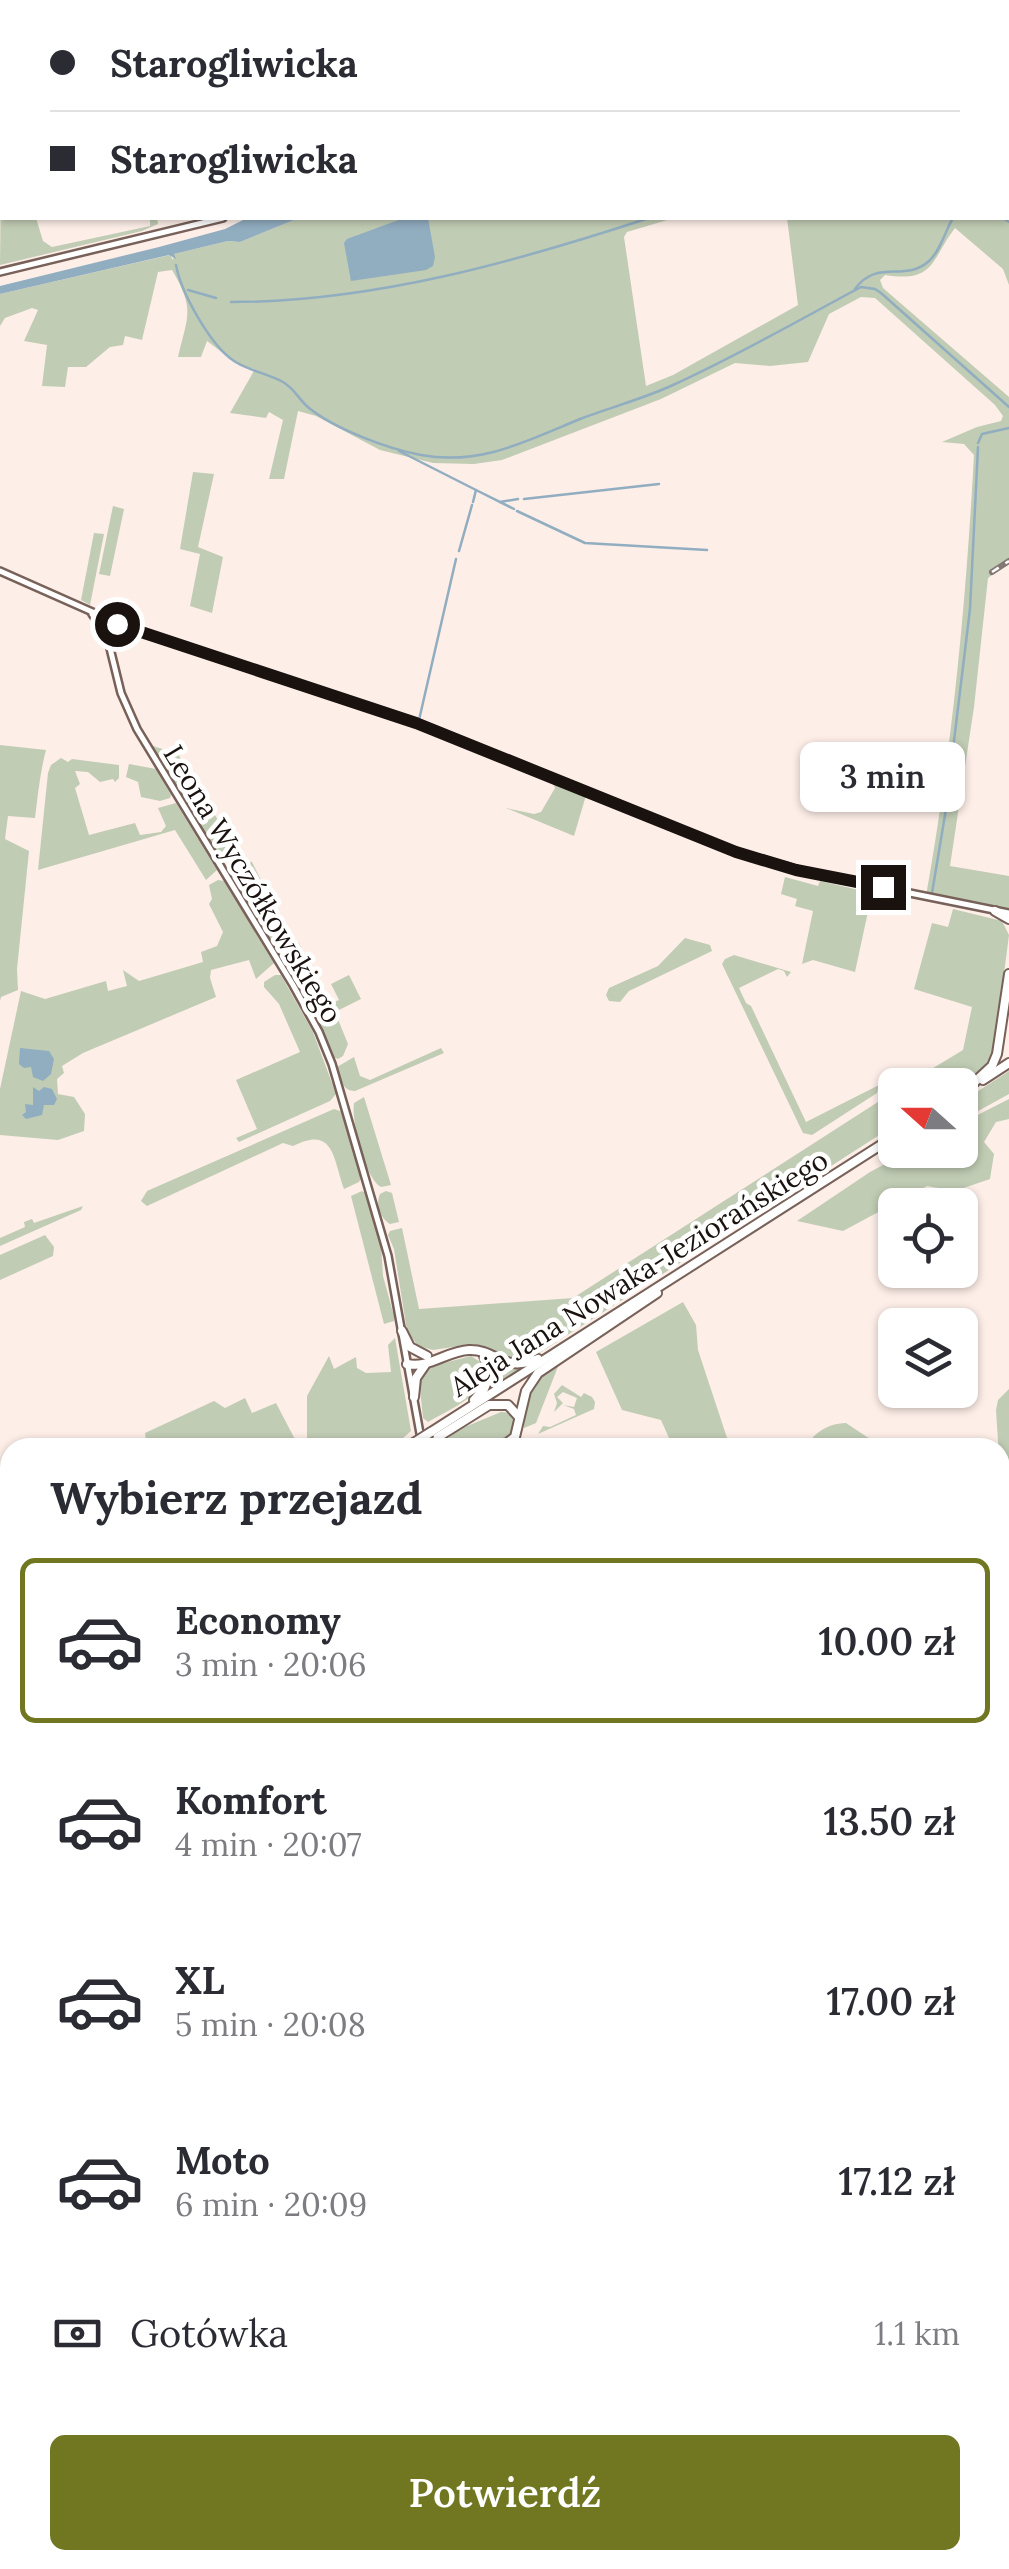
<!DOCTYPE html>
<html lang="pl">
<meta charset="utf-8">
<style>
body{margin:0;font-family:Lora,serif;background:#f7f7f7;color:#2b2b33;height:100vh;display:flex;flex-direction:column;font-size:38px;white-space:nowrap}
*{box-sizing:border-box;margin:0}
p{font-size:32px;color:#7c7c81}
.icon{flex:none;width:55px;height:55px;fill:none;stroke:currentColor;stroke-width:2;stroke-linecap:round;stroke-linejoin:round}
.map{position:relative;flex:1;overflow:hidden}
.drawer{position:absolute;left:0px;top:1438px;width:1010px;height:1132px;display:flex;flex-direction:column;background:#fff;border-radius:30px 30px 0 0;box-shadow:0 2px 8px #0004}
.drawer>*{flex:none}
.top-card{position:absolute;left:0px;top:0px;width:1010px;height:220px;box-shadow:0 2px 8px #0004;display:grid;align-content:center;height:220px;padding:0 50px;background:#fff}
.needle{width:65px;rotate:291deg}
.controls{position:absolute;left:878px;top:1068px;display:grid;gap:20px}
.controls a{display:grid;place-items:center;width:100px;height:100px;border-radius:15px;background:#fff;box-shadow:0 2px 8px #0004;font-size:50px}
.end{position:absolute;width:45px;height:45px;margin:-22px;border:12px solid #1a120f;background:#fff;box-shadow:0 0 0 5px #fff}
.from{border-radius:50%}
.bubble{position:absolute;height:70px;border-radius:15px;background:#fff;box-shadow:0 2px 8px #0004;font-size:32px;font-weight:600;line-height:70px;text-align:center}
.top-card b{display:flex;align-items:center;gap:35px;height:95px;font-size:38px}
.top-card b+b{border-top:2px solid #e1e1e2}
.top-card i{width:25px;height:25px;background:#2b2b33}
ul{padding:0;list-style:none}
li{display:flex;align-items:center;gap:30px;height:165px;margin:0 20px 15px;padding:0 30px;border:5px solid transparent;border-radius:15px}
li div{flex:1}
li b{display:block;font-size:38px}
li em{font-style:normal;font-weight:600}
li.active{border-color:#717721}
li>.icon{width:90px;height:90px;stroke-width:1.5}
h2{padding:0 50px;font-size:45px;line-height:120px}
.pay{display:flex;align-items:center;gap:25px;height:110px;padding:0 50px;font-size:38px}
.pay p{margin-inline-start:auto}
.primary-button{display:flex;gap:20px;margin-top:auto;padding:20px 50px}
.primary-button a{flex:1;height:115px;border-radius:15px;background:#717721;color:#fff;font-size:40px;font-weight:600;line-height:115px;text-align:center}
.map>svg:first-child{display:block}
.green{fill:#c1ccb4}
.water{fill:#91adc0}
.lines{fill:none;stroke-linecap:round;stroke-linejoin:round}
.stream{stroke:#91adc0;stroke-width:2.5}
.minor-casing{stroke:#776159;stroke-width:10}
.major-casing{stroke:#776159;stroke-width:12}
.minor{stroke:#fff;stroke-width:5}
.major{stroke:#fff;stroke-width:8}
.rail-casing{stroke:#847874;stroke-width:6}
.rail{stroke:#fff;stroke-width:2.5;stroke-dasharray:8;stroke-linecap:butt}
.major-bridge-casing{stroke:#776159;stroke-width:12;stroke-linecap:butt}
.major-bridge{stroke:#fff;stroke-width:8}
.route{stroke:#1a120f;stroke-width:12}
.labels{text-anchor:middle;stroke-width:9;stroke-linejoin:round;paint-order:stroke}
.street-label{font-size:28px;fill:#1a120f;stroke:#fff}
</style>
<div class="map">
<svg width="1009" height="2569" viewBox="0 0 1009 2569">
<rect width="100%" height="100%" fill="#fdeee8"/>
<g class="green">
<path d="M741 0H1009V285L1003 269 955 228C931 259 936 283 885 275L880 280 883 288 1009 397V562L988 578 974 707 950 866 1009 876V913L926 896C952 750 966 603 974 455L964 444 942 442 977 427 1001 421 1003 416 995 405 875 298 861 297 829 314 808 362 770 366 735 363 661 399 502 460 474 464 433 463 380 450 316 416 298 411 284 479H269L283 420 269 412 266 418 230 413 255 369 240 366 207 341 201 357H178C188 315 195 309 172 270L158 272 142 340 125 336 123 345 110 347 86 367H68L65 387 42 386 47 345 24 341 38 310 32 308 5 318 0 326V294L170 255 173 260 174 254 228 241 240 242 299 218H674L627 232 624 237 646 386 673 375 798 305 787 218H1008V2H736Z"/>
<path d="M2 80V218H36L43 241 52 247 150 226V218H157L158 224 142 231 0 265Z"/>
<path d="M193 472 214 474 198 547 223 557 212 613 190 606 200 554 180 549Z"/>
<path d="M113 506 124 509 110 576 99 574Z"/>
<path d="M94 533 104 534 90 605 81 600Z"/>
<path d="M0 745 46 750C40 772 38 795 35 818L8 816 5 839 29 851 17 969 18 990 1 997 0 1001Z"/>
<path d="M150 745 178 754 230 840 239 846 233 860 226 862 220 858Z"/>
<path d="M61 758 68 762 72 759 119 765V778L115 782 113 779 100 782 88 772 75 771 80 784 75 788 89 835 135 823 140 835 161 832 166 826 158 808 176 803 217 870 206 880 175 830 38 870 48 773 51 765Z"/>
<path d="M129 764 156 769 171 795 170 798 160 801 141 797 138 782 126 777Z"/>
<path d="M551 779 587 792 574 836 506 808 534 814 541 812 555 788Z"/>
<path d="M244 861 252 862 284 927 277 939 268 938 232 880 231 869Z"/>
<path d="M785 877 818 886 820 881 872 893 855 972 813 960 802 964 813 911 795 906 797 899 781 894Z"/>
<path d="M218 880 224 881 274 963 256 979 249 960 211 970 210 978 216 997 83 1053 62 1066 64 1073 57 1079 58 1094 74 1097 85 1114 84 1131 58 1140 0 1135V1089L21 991 45 999 106 981 108 991 127 986 123 970 139 981 203 962 201 952 217 946 223 932 209 904 212 899 209 885Z"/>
<path d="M953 909 1002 921 1009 935 994 1051C975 1089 942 1085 905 1085L963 1050 972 1007 914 989 932 923 948 927Z"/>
<path d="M685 938 710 945 712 951 629 991 620 1002 609 1001 606 995 609 988 658 966Z"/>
<path d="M294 939 299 943 329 1004 339 1000 331 984 349 975 361 999 335 1012 348 1044 343 1056 338 1059 333 1057 311 1009 278 954 280 946Z"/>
<path d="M734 955 791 972 787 977 784 971 778 969 739 988 746 1003 751 1006 806 1122 879 1085 877 1093 812 1135 803 1133 722 964 725 959Z"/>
<path d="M275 975H281L313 1032 336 1094 330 1101 239 1142 236 1138 257 1129 236 1080 300 1052 279 1004 264 987V982Z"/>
<path d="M441 1048 444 1053 355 1091C342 1091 340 1078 337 1067L354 1057 360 1076 370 1080Z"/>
<path d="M1009 1071V1094L960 1121V1103Z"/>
<path d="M895 1091V1125L530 1359 508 1358 473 1344 433 1350 418 1346 407 1331 394 1249 388 1235 390 1231 402 1228 419 1309 573 1298Z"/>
<path d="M364 1097 391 1185 381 1187C365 1179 351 1120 354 1103Z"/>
<path d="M1009 1099V1119L996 1122 984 1142 994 1154 990 1179 955 1191 927 1186 843 1231 797 1221 870 1172 911 1150H960V1124Z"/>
<path d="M334 1109 343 1112 362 1176 359 1182 344 1189C333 1158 334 1125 293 1146L283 1143 147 1206 141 1201 147 1191Z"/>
<path d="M362 1191 367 1194 381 1245 383 1276 394 1316V1321L384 1324 351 1196Z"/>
<path d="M386 1191 392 1193 399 1222 390 1224C381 1219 375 1205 380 1194Z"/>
<path d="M83 1206 81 1210 0 1246V1238L25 1227 24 1222 32 1219 34 1223Z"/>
<path d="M45 1235 54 1247 53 1256 0 1280V1255Z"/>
<path d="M683 1302 696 1325 698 1350 730 1447H673L661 1420 622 1410 596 1352Z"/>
<path d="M395 1338 411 1431 393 1447H307V1396L329 1356 334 1369 356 1357 357 1368 366 1373 391 1372 388 1345Z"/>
<path d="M471 1356 485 1365C488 1395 450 1409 428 1422L423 1418 419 1380 428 1367Z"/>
<path d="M492 1361 522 1368 488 1389 493 1375Z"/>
<path d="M559 1364 536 1423 524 1428C524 1397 532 1379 559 1364Z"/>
<path d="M562 1385 581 1397 584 1393 592 1397 595 1402 594 1409 538 1434 543 1426 550 1427 576 1415 574 1409 563 1405 574 1407 577 1398 563 1392 557 1397 563 1403 554 1412 557 1403 554 1394Z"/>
<path d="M1009 1389V1724L1003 1717 1000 1719V1605L1006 1587 1000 1561 1004 1480 1000 1472 996 1410 998 1400Z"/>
<path d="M245 1398 252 1413 276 1403 299 1447H147L145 1433 214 1401 225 1408Z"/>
<path d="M501 1412 515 1413C517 1438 505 1438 486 1442 469 1446 454 1447 435 1448L460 1429Z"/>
<path d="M846 1423 867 1437 894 1447 916 1438 945 1447 804 1448C816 1432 826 1424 846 1423Z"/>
<path d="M0 1582 10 1612V1683L0 1690V1621L4 1616 0 1610Z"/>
<path d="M10 1973V2052L0 2046V1974Z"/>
<path d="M1009 2085V2512L1000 2511V2092Z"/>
<path d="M10 2190V2318L0 2321V2193Z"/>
<path d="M374 2560H399L402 2569H333Z"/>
<path d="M779 2560H857L851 2569H843L834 2561 828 2569H776L774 2566Z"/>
</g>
<g class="water">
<path d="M0 0H166L2 2 0 50Z"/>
<path d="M247 218H299L240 242 228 241 174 254 176 259 169 255 0 294V286L159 247 225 229Z"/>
<path d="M404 218H428L435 257 433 266 426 270 351 281 344 243 347 239Z"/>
<path d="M20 1048 49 1051 54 1059 51 1074 43 1081 33 1077 31 1067 24 1068 19 1064Z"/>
<path d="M33 1087 39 1091 44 1087 52 1089 57 1099 54 1105H44L42 1115 26 1119 22 1115 26 1112 25 1104 33 1105Z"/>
</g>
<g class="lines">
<g class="stream">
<path d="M1008 50 1009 49"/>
<path d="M1003 218 1009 222"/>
<path d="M176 265C181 293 211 346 234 361 249 371 267 373 283 382 295 389 299 400 309 408 335 429 388 449 421 455 480 466 527 441 580 419 611 407 643 399 673 385 737 356 799 320 861 287L875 289 881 293 1009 407"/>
<path d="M855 289C877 258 905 283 929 261 941 250 945 231 953 218"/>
<path d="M188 290 216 298"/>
<path d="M231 302C373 302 515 262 649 218"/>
<path d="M978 443 982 434 1009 428"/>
<path d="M399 451 476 490 473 502"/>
<path d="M476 490 514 509"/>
<path d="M524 499 659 484"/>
<path d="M500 502 518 499"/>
<path d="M517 511 585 543 707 550"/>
<path d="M459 551 472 505"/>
<path d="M419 720 456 559"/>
<path d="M932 893 945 815 970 609 978 447"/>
<path d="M0 2043 10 2049"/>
<path d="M0 2284 10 2283"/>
</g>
<defs>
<g id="minor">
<path d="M679 2 684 0"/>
<path d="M0 272 223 218"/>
<path d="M0 571 124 626 417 723 736 852 806 872 1009 913"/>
<path d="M92 614 107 636 121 693 137 729 293 985 319 1032 332 1064 388 1256 421 1439"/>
<path d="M1000 2084 1009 2076"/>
<path d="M861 2560 862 2569"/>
<path d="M324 2569 353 2560"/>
</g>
<g id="major">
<path d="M995 911 1009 919"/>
<path d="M983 1080 1009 1063"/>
<path d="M964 1092 992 1066 997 1054 1009 974"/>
<path d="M402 1331 410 1347 427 1356"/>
<path d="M407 1364C428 1369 447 1351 469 1350 497 1349 501 1373 538 1359"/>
<path d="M414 1397 416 1378 425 1365"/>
<path d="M474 1400 484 1389 491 1372 484 1356"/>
<path d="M431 1432 895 1136"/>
<path d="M430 1442 489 1405H508L519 1417"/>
<path d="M483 1448 507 1443 515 1437 526 1391 538 1373 657 1293"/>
<path d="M0 1706 10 1700"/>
</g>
</defs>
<use href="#minor" class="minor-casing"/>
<use href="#major" class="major-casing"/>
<use href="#minor" class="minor"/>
<use href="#major" class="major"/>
<defs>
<g id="rail">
<path d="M575 0 585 2"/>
<path d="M638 2 646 0"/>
<path d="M992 572 1009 561"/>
</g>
</defs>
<use href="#rail" class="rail-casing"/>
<use href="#rail" class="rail"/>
<defs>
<g id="major-bridge">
<path d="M412 1444 431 1432"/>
<path d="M422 1448 430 1442"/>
</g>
</defs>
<use href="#major-bridge" class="major-bridge-casing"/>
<use href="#major-bridge" class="major-bridge"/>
</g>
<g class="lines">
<path class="route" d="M117 624 416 723 736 852 796 870 883 887"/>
</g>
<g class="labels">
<g class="street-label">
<text transform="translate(253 884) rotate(59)" y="10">Leona Wyczółkowskiego</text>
<text transform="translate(639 1273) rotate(-32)" y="10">Aleja Jana Nowaka-Jeziorańskiego</text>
</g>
</g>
</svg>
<div class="controls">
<a><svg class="needle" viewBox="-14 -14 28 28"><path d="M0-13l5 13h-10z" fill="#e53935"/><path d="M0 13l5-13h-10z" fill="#7c7c81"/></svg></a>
<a><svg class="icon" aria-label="locate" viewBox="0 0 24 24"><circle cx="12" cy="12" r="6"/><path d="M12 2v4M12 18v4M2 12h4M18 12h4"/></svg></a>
<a><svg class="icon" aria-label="layers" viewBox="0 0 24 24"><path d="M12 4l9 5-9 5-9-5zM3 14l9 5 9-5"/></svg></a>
</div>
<i class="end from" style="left:117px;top:624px"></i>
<i class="end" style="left:883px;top:887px"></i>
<div class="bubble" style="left:800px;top:742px;width:165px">3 min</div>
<div class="top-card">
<b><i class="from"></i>Starogliwicka</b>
<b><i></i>Starogliwicka</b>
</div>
<section class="drawer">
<h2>Wybierz przejazd</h2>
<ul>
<li class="active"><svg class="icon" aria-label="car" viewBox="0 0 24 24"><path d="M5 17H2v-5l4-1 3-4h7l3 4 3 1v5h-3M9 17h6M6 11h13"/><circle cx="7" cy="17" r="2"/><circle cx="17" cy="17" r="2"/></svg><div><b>Economy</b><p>3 min · 20:06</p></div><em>10.00 zł</em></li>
<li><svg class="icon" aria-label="car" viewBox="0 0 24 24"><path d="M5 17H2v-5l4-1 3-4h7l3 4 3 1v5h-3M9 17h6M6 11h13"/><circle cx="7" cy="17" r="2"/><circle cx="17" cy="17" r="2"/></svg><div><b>Komfort</b><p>4 min · 20:07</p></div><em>13.50 zł</em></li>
<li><svg class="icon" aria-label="car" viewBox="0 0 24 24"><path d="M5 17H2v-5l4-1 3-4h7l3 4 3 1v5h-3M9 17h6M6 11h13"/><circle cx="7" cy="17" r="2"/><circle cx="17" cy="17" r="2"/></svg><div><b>XL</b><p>5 min · 20:08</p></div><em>17.00 zł</em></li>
<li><svg class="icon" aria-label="car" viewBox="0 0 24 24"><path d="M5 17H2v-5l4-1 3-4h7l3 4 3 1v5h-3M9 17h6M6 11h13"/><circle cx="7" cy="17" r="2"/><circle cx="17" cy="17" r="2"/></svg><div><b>Moto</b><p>6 min · 20:09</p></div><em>17.12 zł</em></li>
</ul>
<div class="pay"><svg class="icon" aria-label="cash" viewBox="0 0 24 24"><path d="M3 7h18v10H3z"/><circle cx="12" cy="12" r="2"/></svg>Gotówka<p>1.1 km</p></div>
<div class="primary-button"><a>Potwierdź</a></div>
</section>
</div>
